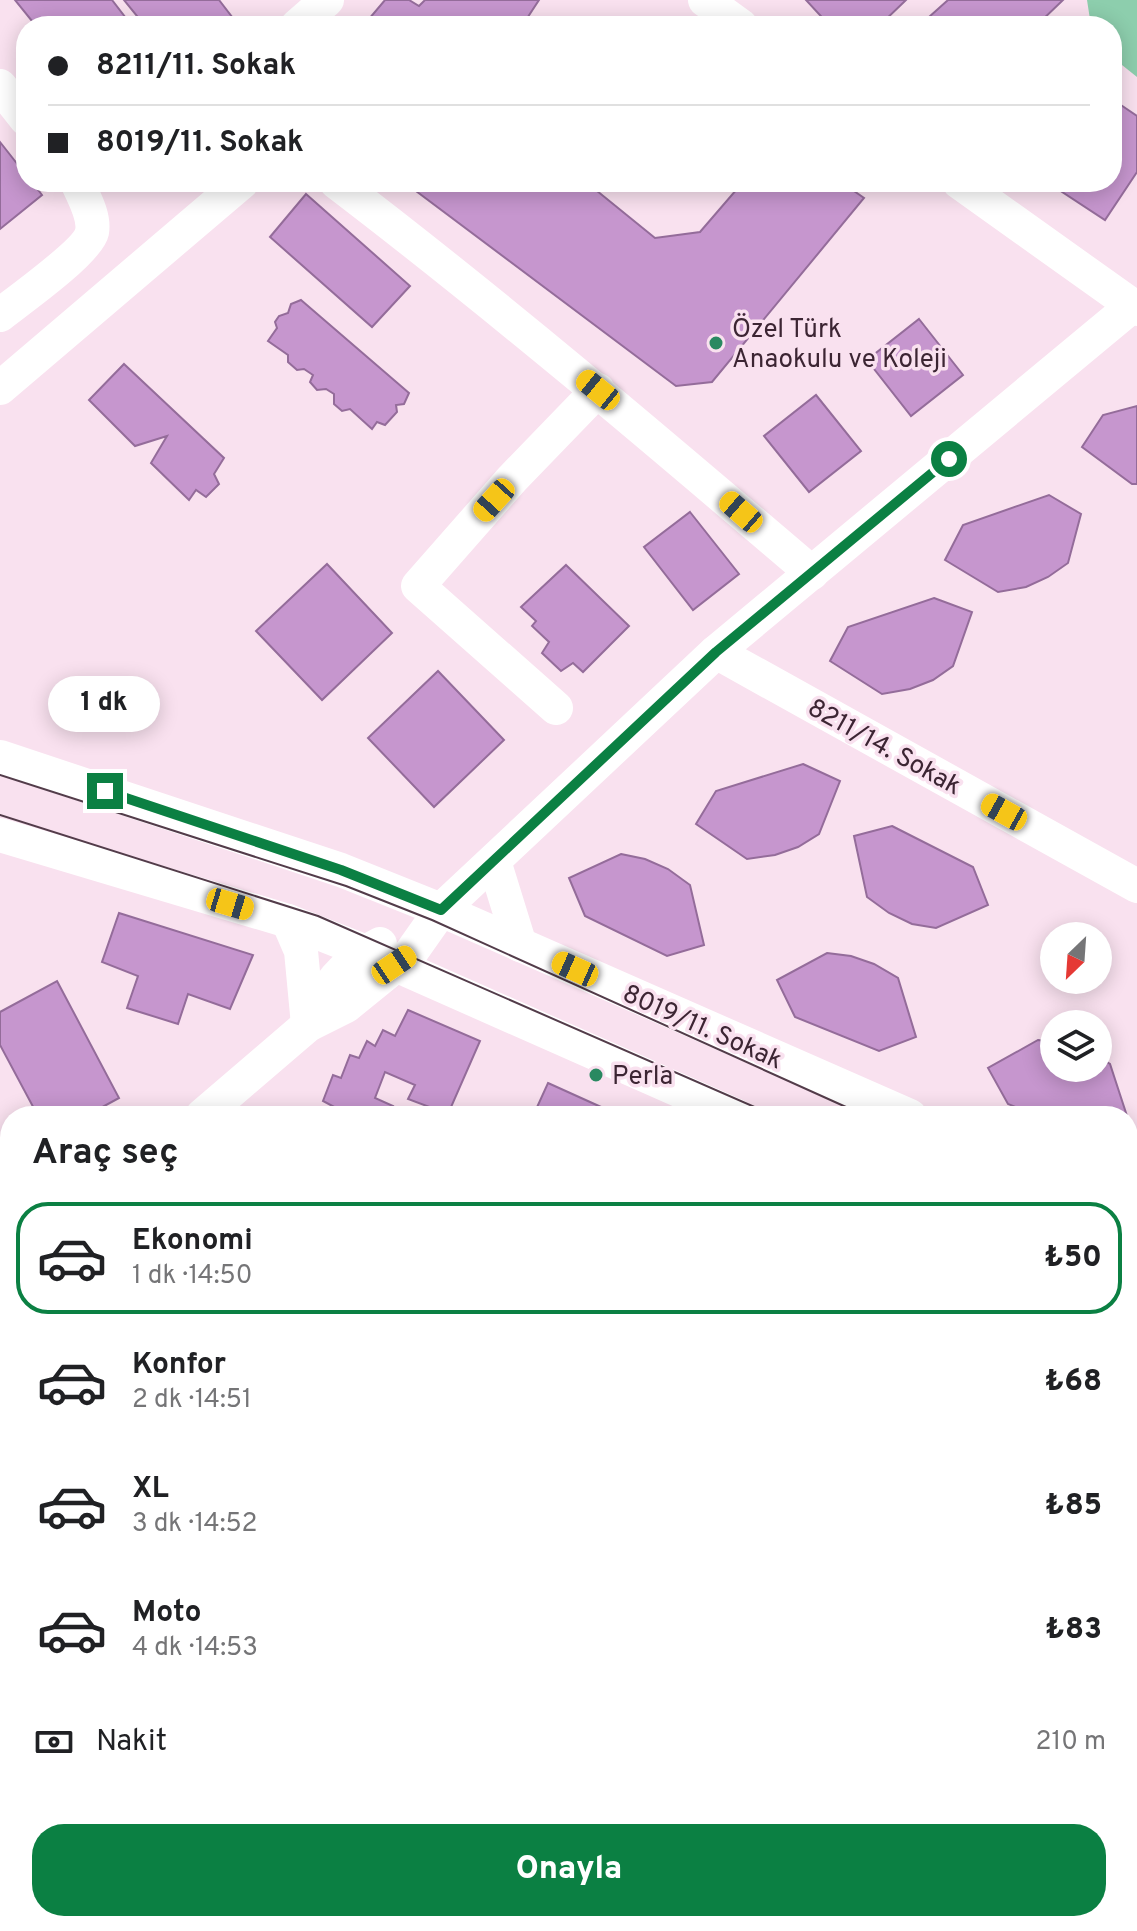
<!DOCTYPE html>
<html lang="tr">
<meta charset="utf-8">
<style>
body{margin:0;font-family:Overpass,sans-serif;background:#f2f2f2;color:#202124;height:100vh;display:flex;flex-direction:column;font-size:30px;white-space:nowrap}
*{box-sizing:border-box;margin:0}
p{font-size:26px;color:#757577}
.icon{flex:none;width:44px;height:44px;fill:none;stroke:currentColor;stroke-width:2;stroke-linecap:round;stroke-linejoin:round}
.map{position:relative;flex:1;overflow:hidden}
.drawer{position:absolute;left:0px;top:1106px;width:1138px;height:826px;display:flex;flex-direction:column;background:#fff;border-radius:32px 32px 0 0;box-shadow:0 4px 20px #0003}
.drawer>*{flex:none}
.guide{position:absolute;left:16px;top:16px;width:1106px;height:176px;border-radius:32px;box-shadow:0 4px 20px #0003;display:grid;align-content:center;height:176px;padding:0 32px;background:#fff}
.needle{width:52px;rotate:205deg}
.tools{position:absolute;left:1040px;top:922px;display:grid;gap:16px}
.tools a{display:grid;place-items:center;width:72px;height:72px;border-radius:50%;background:#fff;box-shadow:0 4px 20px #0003;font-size:40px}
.end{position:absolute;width:36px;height:36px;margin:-18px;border:10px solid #0b8043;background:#fff;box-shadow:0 0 0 4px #fff}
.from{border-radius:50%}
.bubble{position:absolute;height:56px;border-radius:28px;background:#fff;box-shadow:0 4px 20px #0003;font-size:26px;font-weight:800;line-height:56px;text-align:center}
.car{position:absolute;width:24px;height:48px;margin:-24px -12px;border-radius:10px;box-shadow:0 0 6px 2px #0007;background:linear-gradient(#f5c518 24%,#345 0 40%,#f5c518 0 76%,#345 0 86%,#f5c518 0)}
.guide b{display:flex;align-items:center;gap:28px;height:76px;font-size:30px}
.guide b+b{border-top:2px solid #e0e0e0}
.guide i{width:20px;height:20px;background:#202124}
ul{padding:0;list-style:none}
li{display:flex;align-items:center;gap:24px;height:112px;margin:0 16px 12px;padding:0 16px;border:4px solid transparent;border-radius:32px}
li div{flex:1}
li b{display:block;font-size:30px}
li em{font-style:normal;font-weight:800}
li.active{border-color:#0b8043}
li>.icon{width:72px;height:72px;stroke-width:1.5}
h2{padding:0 32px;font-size:36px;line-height:96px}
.pay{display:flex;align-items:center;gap:20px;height:88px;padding:0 32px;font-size:30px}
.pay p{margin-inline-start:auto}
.button{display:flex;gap:16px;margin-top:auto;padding:16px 32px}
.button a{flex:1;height:92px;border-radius:32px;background:#0b8043;color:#fff;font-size:32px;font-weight:800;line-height:92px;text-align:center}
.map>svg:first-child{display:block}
.green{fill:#8dcead}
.building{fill:#c696ce;stroke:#946c9a;stroke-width:2}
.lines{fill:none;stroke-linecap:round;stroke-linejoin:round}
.minor{stroke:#fff;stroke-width:34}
.tram{stroke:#533c4a;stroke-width:2}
.route{stroke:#0b8043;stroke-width:10}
.poi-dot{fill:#298961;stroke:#f9e1ef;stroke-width:3}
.labels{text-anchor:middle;stroke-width:7;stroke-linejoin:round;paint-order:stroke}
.poi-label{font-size:26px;fill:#3c2533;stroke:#f9e1ef;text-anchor:start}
.street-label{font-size:26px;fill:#3c2533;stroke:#f9e1ef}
</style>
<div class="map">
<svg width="1137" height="1931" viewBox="0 0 1137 1931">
<rect width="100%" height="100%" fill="#f9e1ef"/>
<g class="green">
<path d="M1087 0H1137V77L1112 57V26H1091Z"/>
<path d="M1137 1754V1843L1128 1860V1765Z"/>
<path d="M312 1922H351L356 1931H316Z"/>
<path d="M968 1922H1095L1091 1931H960Z"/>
</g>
<g class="building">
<path d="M15 0H112L132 26H36Z"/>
<path d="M124 0H219L239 26H145Z"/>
<path d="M385 0H409L419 6 425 0H539L522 26H363Z"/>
<path d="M806 0H906L879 26H830Z"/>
<path d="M948 0H1063L1036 26H919Z"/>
<path d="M1112 99 1137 116V172L1105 220 1047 182H1112Z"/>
<path d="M0 142 26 175V182H32L42 195 0 229Z"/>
<path d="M404 182H586L655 238 700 232 743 182H841L864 198 712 382 676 386Z"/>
<path d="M306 194 410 286 372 327 270 237Z"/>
<path d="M301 300 409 393 404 404 396 405 397 412 385 425 377 422 372 429 350 409 342 411 334 404V394L326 389 317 390 310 382 313 375 304 369 297 370 288 362V355L268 341 277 328 275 322 279 316 288 313 291 304Z"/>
<path d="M919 319 963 375 911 416 867 360Z"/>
<path d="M124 364 224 458 214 474 219 484 206 497 196 490 189 500 151 463 167 436 135 446 89 400Z"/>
<path d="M816 395 861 451 809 492 764 436Z"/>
<path d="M1137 406V484H1132L1082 447 1103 415Z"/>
<path d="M1049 495 1081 514 1068 563 1048 577 1026 587 998 592 945 560 963 525Z"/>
<path d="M690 512 739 574 693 610 644 547Z"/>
<path d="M327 564 392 633 322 700 256 631Z"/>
<path d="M566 565 629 626 583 672 573 663 561 671 542 653 549 642 532 626 536 621 521 607Z"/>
<path d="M934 598 972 612 953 666 933 680 910 689 882 694 830 661 848 627Z"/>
<path d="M438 671 504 740 434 807 368 738Z"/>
<path d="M803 764 840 781 819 834 798 847 775 855 747 859 696 824 716 791Z"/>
<path d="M892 826 973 867 988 905 936 928 912 924 889 913 867 897 854 836Z"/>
<path d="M621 854 645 859 668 869 690 885 704 945 667 956 585 916 569 878Z"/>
<path d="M119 913 253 955 230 1009 188 994 178 1024 127 1008 138 976 102 962Z"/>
<path d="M827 953 851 956 874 964 898 978 916 1037 879 1051 795 1017 777 980Z"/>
<path d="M57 981 119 1098 86 1116H38L0 1045V1012Z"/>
<path d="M408 1010 480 1041 448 1114 408 1099 415 1085 385 1072 375 1098 393 1106 388 1116H351L323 1101 333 1075 341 1078 350 1055 359 1058 367 1041 375 1046 383 1030 395 1036Z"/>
<path d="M1038 1040 1054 1042V1068H1098V1057L1110 1064 1127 1116H1038L1008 1104 988 1068Z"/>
<path d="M548 1083 621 1116H533Z"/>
<path d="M0 1497 10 1518V1689L0 1693Z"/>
<path d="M1128 1533 1137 1542V1655L1132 1660 1128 1655Z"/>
<path d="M10 1771V1875L0 1880V1776Z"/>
<path d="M84 1922H158L163 1931H67Z"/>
<path d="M419 1922H463L450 1931H425Z"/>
<path d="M694 1922H837L842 1931H699Z"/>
</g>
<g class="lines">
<g class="minor">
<path d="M705 0 741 26"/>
<path d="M297 26 327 0"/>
<path d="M0 86 26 119"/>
<path d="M336 182C500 307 656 440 812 573"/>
<path d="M959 182 1137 309"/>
<path d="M0 315C18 301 88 251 92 232 95 216 84 198 78 184"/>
<path d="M0 388 242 182"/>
<path d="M716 652 1137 886"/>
<path d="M556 708 418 586 512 479 598 390"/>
<path d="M0 757 341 870 441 910 910 1116"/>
<path d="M0 835 288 921 364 951 737 1116"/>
<path d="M494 861 520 945"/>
<path d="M288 921 301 951 308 1025"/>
<path d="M308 1025C326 988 342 962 380 944"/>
<path d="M202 1116 308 1025 346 1006 410 954 441 910 716 652 1132 306"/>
<path d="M1128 1212 1137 1215"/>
<path d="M0 1288 10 1280"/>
<path d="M1128 1291 1137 1295"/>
<path d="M0 1333 10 1355"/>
<path d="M1128 1426 1137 1415"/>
<path d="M1128 1729 1137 1716"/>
<path d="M0 1730 10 1724"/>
<path d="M1128 1901 1137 1882"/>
<path d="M281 1922 285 1931"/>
<path d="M899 1922 904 1931"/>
<path d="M586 1931 598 1922"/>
<path d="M944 1931 953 1922"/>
<path d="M1116 1931 1119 1922"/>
</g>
<g class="tram">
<path d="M0 775 346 886 432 920 866 1116"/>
<path d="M0 815 318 916 775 1116"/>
<path d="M1128 1234 1137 1238"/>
<path d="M1128 1272 1137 1276"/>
</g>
</g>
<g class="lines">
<path class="route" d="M105 791 341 870 441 910 716 652 949 459"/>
</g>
<g class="poi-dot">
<circle cx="716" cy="343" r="8"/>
<circle cx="596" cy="1075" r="8"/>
</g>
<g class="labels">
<g class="poi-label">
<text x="732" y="337">Özel Türk<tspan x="732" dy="30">Anaokulu ve Koleji</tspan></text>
<text x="612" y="1084">Perla</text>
</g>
<g class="street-label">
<text transform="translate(885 746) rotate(29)" y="9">8211/14. Sokak</text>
<text transform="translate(703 1026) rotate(24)" y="9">8019/11. Sokak</text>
</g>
</g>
</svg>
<div class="tools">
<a><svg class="needle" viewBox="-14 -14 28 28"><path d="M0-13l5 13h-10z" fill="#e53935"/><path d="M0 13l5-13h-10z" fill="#757577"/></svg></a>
<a><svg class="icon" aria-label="layers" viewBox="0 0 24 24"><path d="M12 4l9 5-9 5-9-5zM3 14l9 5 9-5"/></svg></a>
</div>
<i class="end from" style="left:949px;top:459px"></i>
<i class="end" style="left:105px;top:791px"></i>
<div class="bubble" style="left:48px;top:676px;width:112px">1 dk</div>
<i class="car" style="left:598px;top:390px;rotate:309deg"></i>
<i class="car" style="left:494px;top:500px;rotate:222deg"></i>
<i class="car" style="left:741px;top:512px;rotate:311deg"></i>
<i class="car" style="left:1004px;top:812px;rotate:299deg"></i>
<i class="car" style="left:230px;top:904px;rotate:107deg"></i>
<i class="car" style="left:394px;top:965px;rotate:56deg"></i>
<i class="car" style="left:575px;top:969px;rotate:294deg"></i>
<div class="guide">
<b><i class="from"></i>8211/11. Sokak</b>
<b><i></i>8019/11. Sokak</b>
</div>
<section class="drawer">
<h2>Araç seç</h2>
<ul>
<li class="active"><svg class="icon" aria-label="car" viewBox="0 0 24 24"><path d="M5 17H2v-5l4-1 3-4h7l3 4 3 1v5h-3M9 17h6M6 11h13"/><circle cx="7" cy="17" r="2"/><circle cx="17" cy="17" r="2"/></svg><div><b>Ekonomi</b><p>1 dk · 14:50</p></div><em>₺50</em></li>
<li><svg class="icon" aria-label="car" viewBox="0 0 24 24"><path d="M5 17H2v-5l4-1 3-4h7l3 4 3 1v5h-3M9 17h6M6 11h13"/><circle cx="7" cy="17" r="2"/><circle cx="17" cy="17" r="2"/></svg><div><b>Konfor</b><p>2 dk · 14:51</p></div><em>₺68</em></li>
<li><svg class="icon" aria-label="car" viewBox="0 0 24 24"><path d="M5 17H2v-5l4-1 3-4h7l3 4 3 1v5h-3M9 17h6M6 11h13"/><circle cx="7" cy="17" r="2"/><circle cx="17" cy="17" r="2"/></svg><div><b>XL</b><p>3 dk · 14:52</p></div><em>₺85</em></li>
<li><svg class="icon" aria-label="car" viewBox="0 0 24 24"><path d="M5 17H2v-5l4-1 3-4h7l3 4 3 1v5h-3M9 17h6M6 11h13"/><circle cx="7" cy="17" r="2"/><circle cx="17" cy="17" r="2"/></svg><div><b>Moto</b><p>4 dk · 14:53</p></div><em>₺83</em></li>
</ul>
<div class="pay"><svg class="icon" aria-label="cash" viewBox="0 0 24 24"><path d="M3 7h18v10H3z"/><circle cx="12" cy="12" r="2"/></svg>Nakit<p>210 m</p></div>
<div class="button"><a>Onayla</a></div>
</section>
</div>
